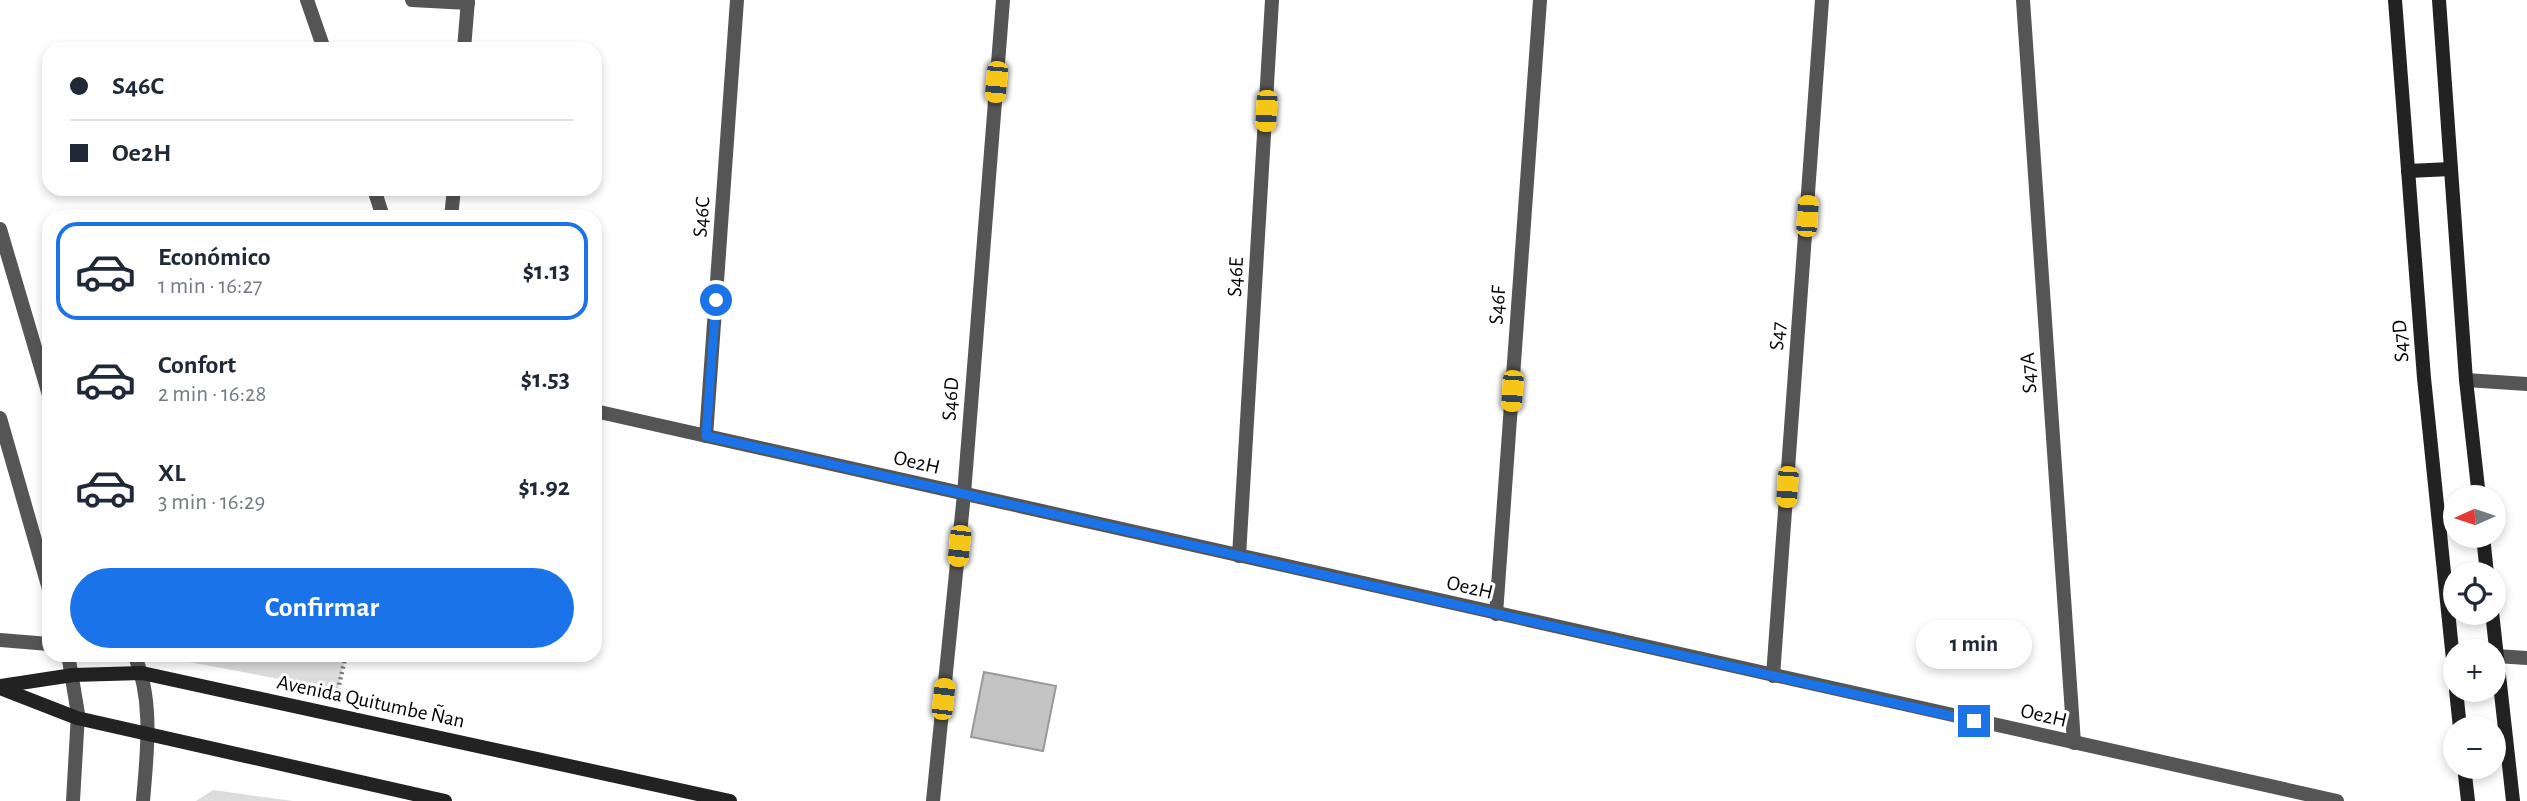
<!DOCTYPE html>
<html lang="es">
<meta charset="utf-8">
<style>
body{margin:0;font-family:"Alegreya Sans",sans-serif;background:#f6f6f7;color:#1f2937;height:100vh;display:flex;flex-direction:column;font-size:26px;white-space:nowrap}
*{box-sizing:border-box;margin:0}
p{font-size:23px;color:#747a83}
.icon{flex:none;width:38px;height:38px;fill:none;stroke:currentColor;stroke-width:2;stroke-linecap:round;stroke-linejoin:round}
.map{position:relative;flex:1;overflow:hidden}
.side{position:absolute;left:42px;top:210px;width:560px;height:452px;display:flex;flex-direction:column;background:#fff;border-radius:21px;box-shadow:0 4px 10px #0003}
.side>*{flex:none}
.banner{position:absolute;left:42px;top:42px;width:560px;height:154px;border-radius:21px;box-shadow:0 4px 10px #0003;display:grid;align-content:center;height:154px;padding:0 28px;background:#fff}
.needle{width:46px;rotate:267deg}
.buttons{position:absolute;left:2443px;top:485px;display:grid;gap:14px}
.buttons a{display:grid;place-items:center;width:63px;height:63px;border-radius:50%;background:#fff;box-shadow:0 4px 10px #0003;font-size:35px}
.end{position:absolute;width:32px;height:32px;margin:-16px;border:9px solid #1a73e8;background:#fff;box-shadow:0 0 0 4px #fff}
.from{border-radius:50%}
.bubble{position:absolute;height:49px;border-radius:24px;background:#fff;box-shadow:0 4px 10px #0003;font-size:23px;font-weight:700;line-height:49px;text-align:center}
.car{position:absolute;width:21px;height:42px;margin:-21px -10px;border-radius:9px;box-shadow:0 0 5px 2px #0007;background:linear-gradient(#f5c518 24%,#345 0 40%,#f5c518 0 76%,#345 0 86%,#f5c518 0)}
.banner b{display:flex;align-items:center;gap:24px;height:66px;font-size:26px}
.banner b+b{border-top:2px solid #e0e1e3}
.banner i{width:18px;height:18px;background:#1f2937}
ul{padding:12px 0 0;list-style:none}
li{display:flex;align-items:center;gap:21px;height:98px;margin:0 14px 10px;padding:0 14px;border:4px solid transparent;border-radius:21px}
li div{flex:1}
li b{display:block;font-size:26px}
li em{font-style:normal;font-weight:700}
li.current{border-color:#1a73e8}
li>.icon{width:63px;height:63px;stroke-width:1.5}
.button{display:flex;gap:14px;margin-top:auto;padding:14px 28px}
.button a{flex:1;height:80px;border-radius:42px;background:#1a73e8;color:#fff;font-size:28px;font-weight:700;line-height:80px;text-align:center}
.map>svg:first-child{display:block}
.green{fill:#dcdcdc}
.building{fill:#c4c4c4;stroke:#999;stroke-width:2}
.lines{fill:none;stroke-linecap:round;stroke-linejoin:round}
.path{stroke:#777;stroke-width:4.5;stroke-dasharray:2 3.5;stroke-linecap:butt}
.street{stroke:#555;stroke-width:14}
.secondary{stroke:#222;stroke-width:14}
.route{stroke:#1a73e8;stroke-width:9}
.labels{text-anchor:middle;stroke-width:6;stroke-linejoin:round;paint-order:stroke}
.street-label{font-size:21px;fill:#000;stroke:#fff}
</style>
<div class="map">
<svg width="2527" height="801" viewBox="0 0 2527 801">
<rect width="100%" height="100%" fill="#fff"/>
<g class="green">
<path d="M152 655 346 654V655L338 690Z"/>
<path d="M213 790 293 801H196Z"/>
</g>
<path class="building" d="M984 672 1056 686 1043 751 971 737Z"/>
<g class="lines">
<path class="path" d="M338 690 346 654"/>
<g class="street">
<path d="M307 0 324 49"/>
<path d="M412 0 468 3"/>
<path d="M2023 0 2074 743"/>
<path d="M464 49 468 0"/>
<path d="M374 189 383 217"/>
<path d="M451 217 454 189"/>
<path d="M0 229 49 395"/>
<path d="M2466 380 2527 384"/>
<path d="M595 411 2337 801"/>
<path d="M0 418 49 589"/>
<path d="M706 436 737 0"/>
<path d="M1239 556 1272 0"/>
<path d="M1496 614 1540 0"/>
<path d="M0 640 49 644"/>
<path d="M68 654 78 714 73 801"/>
<path d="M134 654C154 700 147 753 143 801"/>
<path d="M2496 656 2527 658"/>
<path d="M1773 676 1822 0"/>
<path d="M933 801 964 494 1003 0"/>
</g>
<g class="secondary">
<path d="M2395 0 2424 378 2455 679"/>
<path d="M2439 0 2466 380 2479 497"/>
<path d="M2408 171 2451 169"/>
<path d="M2483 536 2487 574"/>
<path d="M2492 612 2513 801"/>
<path d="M0 686 73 675 142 673 730 801"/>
<path d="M0 688 77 718 445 801"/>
<path d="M2456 690 2460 728"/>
<path d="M2464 766 2468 801"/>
</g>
</g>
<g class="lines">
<path class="route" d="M716 300 706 436 1974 721"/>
</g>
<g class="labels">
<g class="street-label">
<text transform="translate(701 217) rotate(-86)" y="7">S46C</text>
<text transform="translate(1235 277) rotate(-87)" y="7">S46E</text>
<text transform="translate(1497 305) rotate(-86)" y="7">S46F</text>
<text transform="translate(1777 336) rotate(-86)" y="7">S47</text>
<text transform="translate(2400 341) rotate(-94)" y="7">S47D</text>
<text transform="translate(2028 373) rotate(-94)" y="7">S47A</text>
<text transform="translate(950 399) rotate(-86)" y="7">S46D</text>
<text transform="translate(917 462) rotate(13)" y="7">Oe2H</text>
<text transform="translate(1470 587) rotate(13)" y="7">Oe2H</text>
<text transform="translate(371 701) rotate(12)" y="7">Avenida Quitumbe Ñan</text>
<text transform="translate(2044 715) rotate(13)" y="7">Oe2H</text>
</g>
</g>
</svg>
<div class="buttons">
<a><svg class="needle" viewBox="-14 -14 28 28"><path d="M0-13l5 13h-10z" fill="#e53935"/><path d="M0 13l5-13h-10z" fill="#747a83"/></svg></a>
<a><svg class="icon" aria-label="locate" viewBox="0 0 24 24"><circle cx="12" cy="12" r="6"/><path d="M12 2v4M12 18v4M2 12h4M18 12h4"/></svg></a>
<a>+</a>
<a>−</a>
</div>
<i class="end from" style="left:716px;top:300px"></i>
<i class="end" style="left:1974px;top:721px"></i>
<div class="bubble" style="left:1916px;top:620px;width:116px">1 min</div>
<i class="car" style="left:996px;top:82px;rotate:185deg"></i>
<i class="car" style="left:1266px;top:111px;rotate:183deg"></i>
<i class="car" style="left:1807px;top:216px;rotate:4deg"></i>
<i class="car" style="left:1512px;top:391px;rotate:184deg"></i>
<i class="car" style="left:1787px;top:487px;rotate:184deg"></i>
<i class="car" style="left:959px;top:546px;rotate:186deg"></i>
<i class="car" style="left:943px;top:699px;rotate:6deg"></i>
<div class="banner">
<b><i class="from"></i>S46C</b>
<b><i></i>Oe2H</b>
</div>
<section class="side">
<ul>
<li class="current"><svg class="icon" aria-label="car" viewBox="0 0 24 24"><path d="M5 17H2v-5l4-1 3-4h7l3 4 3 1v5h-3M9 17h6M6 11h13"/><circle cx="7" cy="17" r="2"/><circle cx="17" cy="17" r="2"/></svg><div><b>Económico</b><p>1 min · 16:27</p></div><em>$1.13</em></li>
<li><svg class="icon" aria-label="car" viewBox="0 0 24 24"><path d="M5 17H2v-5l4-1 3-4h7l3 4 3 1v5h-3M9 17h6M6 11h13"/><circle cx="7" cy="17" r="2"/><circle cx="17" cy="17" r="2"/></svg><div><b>Confort</b><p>2 min · 16:28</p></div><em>$1.53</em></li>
<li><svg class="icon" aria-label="car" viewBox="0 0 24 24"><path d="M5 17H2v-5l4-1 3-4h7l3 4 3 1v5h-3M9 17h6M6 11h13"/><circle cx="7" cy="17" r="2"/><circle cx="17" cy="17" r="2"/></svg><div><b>XL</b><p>3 min · 16:29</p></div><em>$1.92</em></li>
</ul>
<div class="button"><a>Confirmar</a></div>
</section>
</div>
